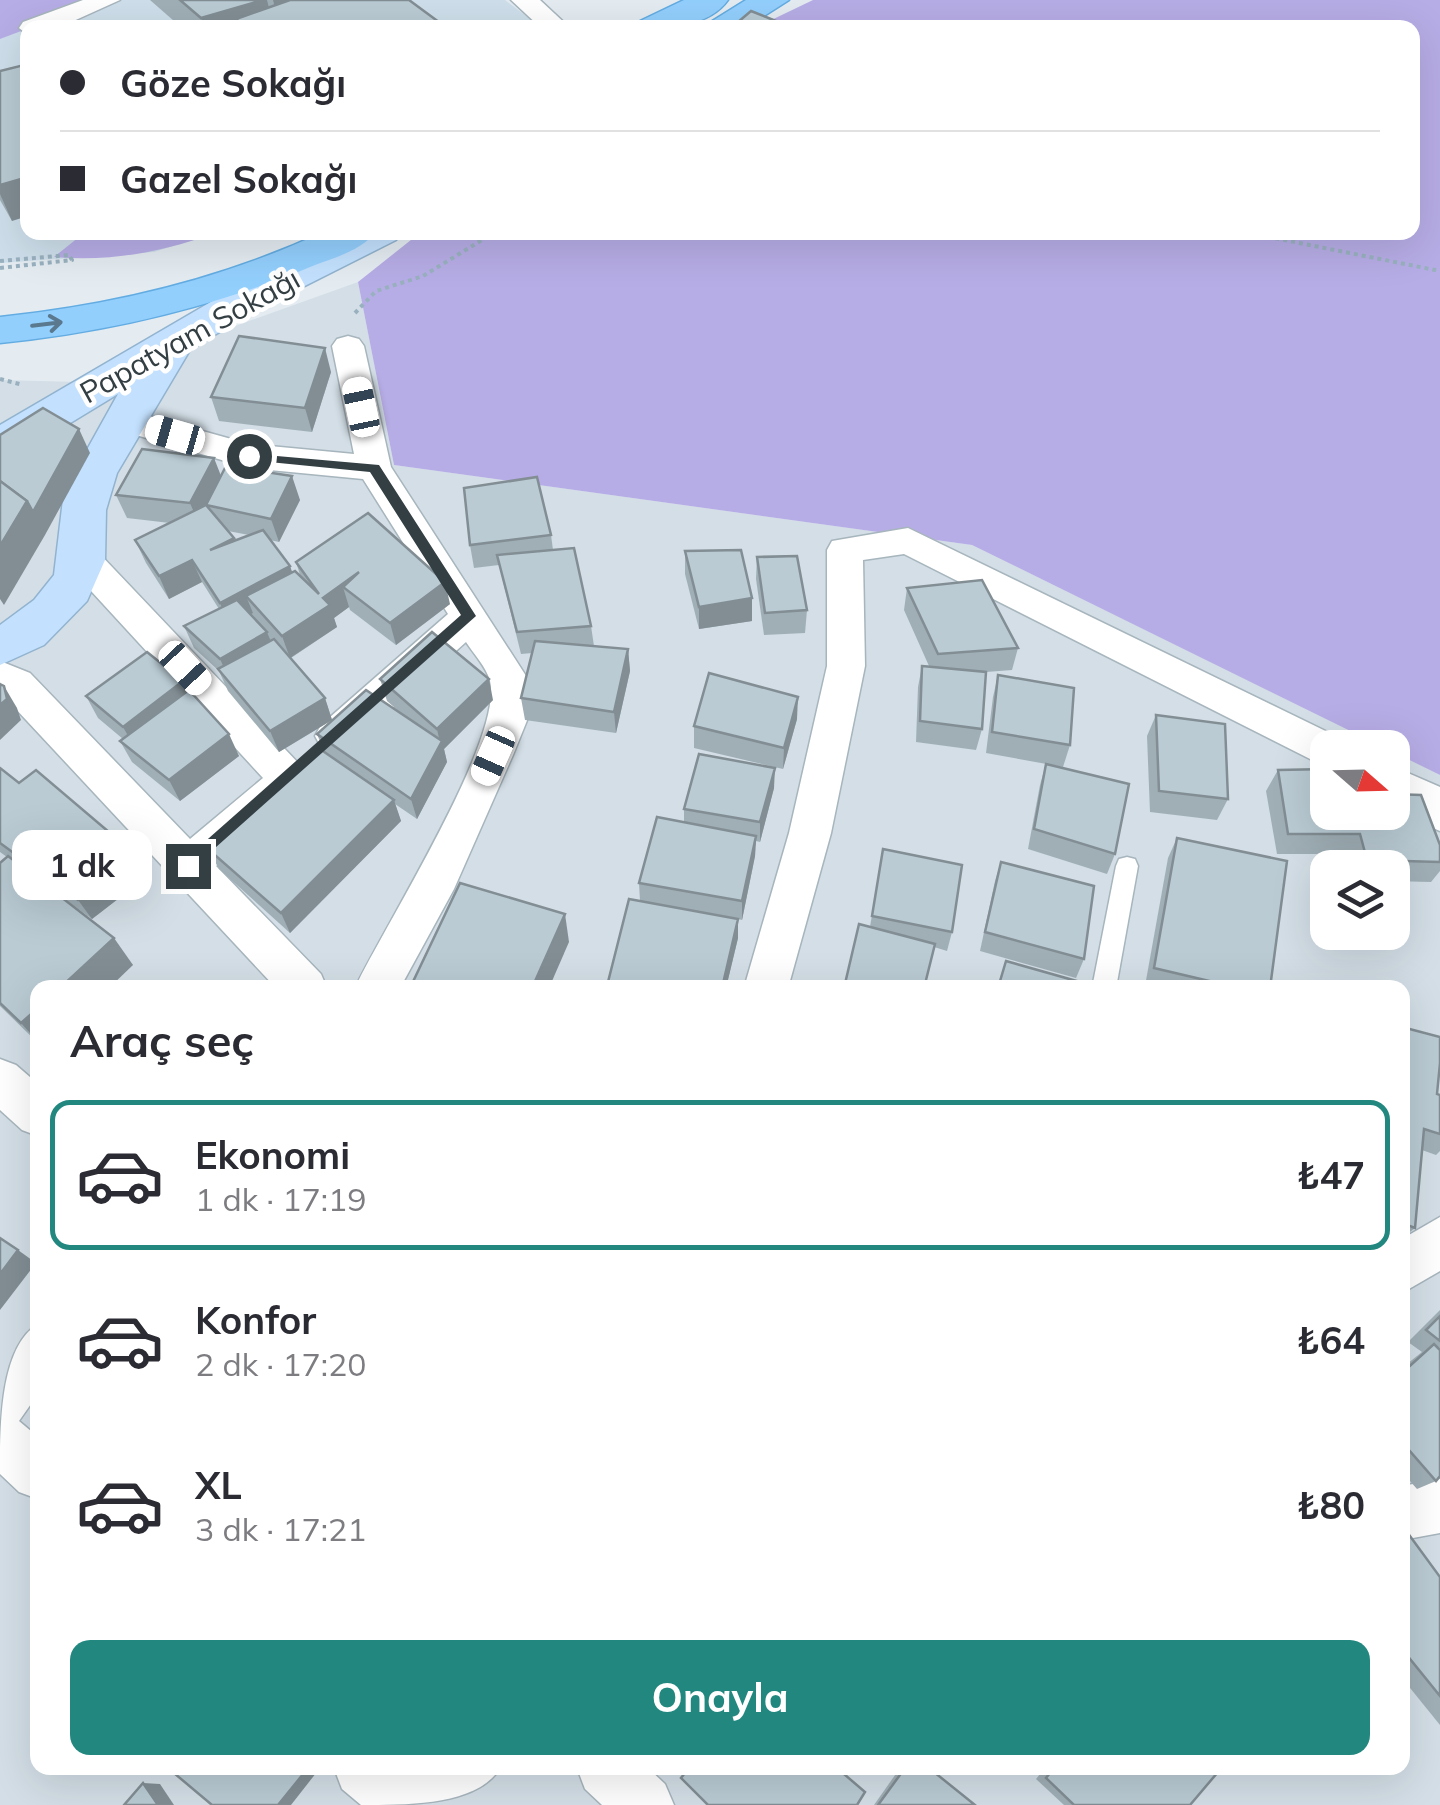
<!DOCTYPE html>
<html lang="tr">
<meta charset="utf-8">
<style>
body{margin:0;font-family:Mulish,sans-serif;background:#f2f2f3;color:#2b2b33;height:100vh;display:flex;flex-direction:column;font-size:38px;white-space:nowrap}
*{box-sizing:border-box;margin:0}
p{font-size:32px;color:#7c7c81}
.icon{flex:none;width:55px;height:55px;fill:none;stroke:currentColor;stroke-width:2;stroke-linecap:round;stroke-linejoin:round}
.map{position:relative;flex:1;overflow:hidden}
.panel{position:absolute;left:30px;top:980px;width:1380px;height:795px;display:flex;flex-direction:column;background:#fff;border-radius:20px;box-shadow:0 10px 40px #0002}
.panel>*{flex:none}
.guide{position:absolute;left:20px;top:20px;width:1400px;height:220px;border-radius:20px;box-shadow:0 10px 40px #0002;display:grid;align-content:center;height:220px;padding:0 40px;background:#fff}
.needle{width:65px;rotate:110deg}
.tools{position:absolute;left:1310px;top:730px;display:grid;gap:20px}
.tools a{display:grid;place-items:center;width:100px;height:100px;border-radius:20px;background:#fff;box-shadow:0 10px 40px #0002;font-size:50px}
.end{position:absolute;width:45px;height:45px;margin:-22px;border:12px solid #343f44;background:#fff;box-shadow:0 0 0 5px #fff}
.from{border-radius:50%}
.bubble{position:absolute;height:70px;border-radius:20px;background:#fff;box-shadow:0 10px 40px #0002;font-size:32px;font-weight:700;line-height:70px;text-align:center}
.car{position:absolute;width:30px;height:60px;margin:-30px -15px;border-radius:12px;box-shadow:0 0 8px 2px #0007;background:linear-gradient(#fff 24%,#345 0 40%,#fff 0 76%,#345 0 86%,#fff 0)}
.guide b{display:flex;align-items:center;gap:35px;height:95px;font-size:38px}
.guide b+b{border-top:2px solid #e1e1e2}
.guide i{width:25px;height:25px;background:#2b2b33}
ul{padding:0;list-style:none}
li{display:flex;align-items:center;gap:30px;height:150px;margin:0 20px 15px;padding:0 20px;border:5px solid transparent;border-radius:20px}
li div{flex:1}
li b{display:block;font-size:38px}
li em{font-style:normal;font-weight:700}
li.selected{border-color:#22877f}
li>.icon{width:90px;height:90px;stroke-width:1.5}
h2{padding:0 40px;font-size:45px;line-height:120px}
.button{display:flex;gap:20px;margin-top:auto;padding:20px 40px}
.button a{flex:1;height:115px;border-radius:20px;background:#22877f;color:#fff;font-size:40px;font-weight:700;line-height:115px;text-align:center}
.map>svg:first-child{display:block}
.residential{fill:#d3dee6;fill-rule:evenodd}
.education{fill:#cedfeb}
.green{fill:#b7ade6}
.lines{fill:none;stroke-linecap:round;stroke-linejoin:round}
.lane-casing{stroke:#a7b5bd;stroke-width:3}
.street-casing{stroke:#a7b5bd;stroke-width:3}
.secondary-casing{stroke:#92b3cf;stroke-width:3}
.primary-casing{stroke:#63ace2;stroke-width:3}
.path{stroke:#99b1bf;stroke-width:4;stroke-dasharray:4 4;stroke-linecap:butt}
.lane{fill:#fff;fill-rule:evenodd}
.street{fill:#fff;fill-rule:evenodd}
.secondary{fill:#c3e1fe;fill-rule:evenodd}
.primary{fill:#93cffd;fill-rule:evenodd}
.wall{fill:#a0afb6;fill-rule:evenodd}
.shaded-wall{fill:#828e94}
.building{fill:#bacbd4;stroke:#828e94;stroke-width:2.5}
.oneway{stroke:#5a798e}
.route{fill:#343f44}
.labels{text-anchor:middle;stroke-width:9;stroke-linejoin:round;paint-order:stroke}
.far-street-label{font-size:30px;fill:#343f44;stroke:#fff}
</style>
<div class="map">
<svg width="1440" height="1805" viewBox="0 0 1440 1805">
<rect width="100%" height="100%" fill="#e4ecf2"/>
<path class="residential" d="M358 282 394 465 972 545 1385 747 1328 748V812H1392L1393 751 1440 775V1805H0V380L79 382ZM1328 868H1392V932H1328ZM38 988H1402V1768H38Z"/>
<path class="education" d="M0 0H505L541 27 28 28V232L215 233 154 252 0 263Z"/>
<g class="green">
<path d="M0 0H103L0 39Z"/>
<path d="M813 0H1440V775L972 545 394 465 358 282 421 232H1412V28L761 25Z"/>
<path d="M84 233V232L215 233C163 252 110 262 54 257Z"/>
</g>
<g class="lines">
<defs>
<path id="lane" d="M1127 857 1135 859 1138 866 1116 988H1092L1116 866 1119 859Z"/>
<g id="street">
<path d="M83 0H120L58 28H28V35L19 28 23 22Z"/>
<path d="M511 0H540L569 27 541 28Z"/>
<path d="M348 336 359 339 364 346 391 467 528 679V718L513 755 454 889 400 988H355C383 928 504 739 490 681 487 668 473 653 466 642L349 747 335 752 321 747 315 736 321 725 448 614 363 479 249 468 112 428 107 420 112 412 124 409 249 444 354 454 332 346 337 339Z"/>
<path d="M908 528 1342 739 1347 748H1328V766L1314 761 904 554 863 560 865 666 831 833 788 988H744L789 833 827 666V550L832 541Z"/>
<path d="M82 545 95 549 302 767 308 778 302 789 216 866 321 974 327 988H276L0 692V661L30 673 190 839 263 778 69 567 64 558 69 549Z"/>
<path d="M1392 766 1440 787V831C1422 825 1410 810 1392 801Z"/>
<path d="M0 1059 16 1065 38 1084V1136L22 1130 0 1110Z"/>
<path d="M1440 1217V1271L1402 1293V1239Z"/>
<path d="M38 1324V1394L19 1421 38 1437V1499L19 1492 0 1474C0 1424 0 1347 38 1324Z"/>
<path d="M1440 1479V1533L1402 1540V1486Z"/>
<path d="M334 1768H500C478 1805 410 1805 361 1805L342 1789Z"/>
<path d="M577 1768H648L665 1784 674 1805H602L585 1789Z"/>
</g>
<path id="secondary" d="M350 232H401L396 240 249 314 190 350 117 473 106 510 105 560 87 601 44 645 0 665V625L34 600 54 575 64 491 118 394 16 456 0 460V425L221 296Z"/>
<g id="primary">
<path d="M684 0H728C708 28 666 28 635 28L640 21Z"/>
<path d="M746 0H789L745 28H701Z"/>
<path d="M323 232H375C364 249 334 258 315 265 214 307 109 332 0 343V317C113 305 220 280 323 232Z"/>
</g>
</defs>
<use href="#lane" class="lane-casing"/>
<use href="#street" class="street-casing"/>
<use href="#secondary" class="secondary-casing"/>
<use href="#primary" class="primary-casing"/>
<g class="path">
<path d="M1244 232 1440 271"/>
<path d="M0 261 69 255"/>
<path d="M0 268 72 260 69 255"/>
<path d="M355 313 376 291 423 276 495 232"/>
<path d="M0 379 23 385"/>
</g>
<use href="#lane" class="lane"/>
<use href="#street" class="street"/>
<use href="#secondary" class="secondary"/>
<use href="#primary" class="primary"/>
</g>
<g class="wall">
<path d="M150 0H409L447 28H182Z"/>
<path d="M0 71 12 221 0 200Z"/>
<path d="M331 372 312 432 219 421 211 397Z"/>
<path d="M221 476 300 500 279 542 270 540 290 566 292 573 300 575 296 562 450 604 396 645 350 610 349 607 334 618 337 627 291 658 325 698 332 720 279 752 228 691 219 671 194 648 184 626 219 609 202 582 169 599 146 563 135 540 170 523 127 518 116 495ZM228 531 249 535 235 540Z"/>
<path d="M551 535 553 550 591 626 594 646 628 649 630 671 616 733 525 720 521 698 532 653 521 654 499 565 474 568 470 545Z"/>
<path d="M685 551 752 621 699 629 685 574Z"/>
<path d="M757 557 807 610 805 633 764 635 756 579Z"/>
<path d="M907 588 1018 648 1012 670 986 672 982 729 976 750 916 742 918 687 922 666H929L904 610Z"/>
<path d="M998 675 1070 745 1063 767 986 753 993 697Z"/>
<path d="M380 679 493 700 444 749 447 762 417 819 395 804 401 821 290 933 219 869 208 849 324 752 317 734 402 714 387 701Z"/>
<path d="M187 691 239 756 180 801 132 762 120 741 123 739 98 718 86 696Z"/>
<path d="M1156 715 1228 799 1217 820 1150 812 1147 736Z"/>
<path d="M797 719 783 769 694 748V726Z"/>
<path d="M1046 764 1115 854 1107 874 1028 849 1040 785Z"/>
<path d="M0 768 19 783 136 855 149 875 92 919 44 884 133 965 38 988V1043L0 1006V863L7 857 0 852Z"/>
<path d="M1278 770 1328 812 1440 845V871L1431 882 1392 881V868H1350L1347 854H1277L1266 791Z"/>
<path d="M774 788 760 842 756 841 755 856 742 920 738 919V938L726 988H609L608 982 640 901 639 883 684 822V809Z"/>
<path d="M1177 838 1270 988 1145 986 1168 858Z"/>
<path d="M883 849 952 932 947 951 870 927Z"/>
<path d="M1001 862 1084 959 1076 978 980 951 995 881Z"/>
<path d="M1402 1027 1437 1094 1440 1095V1151L1436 1155 1422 1150 1415 1228 1402 1238Z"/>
<path d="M1440 1310V1476L1436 1481 1417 1489 1402 1472V1368L1422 1352 1408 1342Z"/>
<path d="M1407 1532 1440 1577V1725L1402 1678V1533Z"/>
<path d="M900 1768H929L975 1805H874Z"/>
<path d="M1045 1768H1214L1190 1805H1064L1036 1779Z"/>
</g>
<g class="shaded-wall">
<path d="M252 0H267L272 20 236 19 239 28H204L201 18Z"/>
<path d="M273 0H341L279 23Z"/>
<path d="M28 177V216L12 221 0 194V185Z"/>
<path d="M325 348 331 372 312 432 305 408Z"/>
<path d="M79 429 90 453 45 535 4 605 0 599V546L27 501Z"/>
<path d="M214 458 223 481 206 505 200 526 190 503Z"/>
<path d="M292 476 300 500 279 542 271 519Z"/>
<path d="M192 560 202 582 169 599 159 576Z"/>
<path d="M290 566 298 589 246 596 253 613 229 625 220 603Z"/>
<path d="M359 572 343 587 349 607 334 618 337 627 290 658 282 636 323 598Z"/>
<path d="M445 582 450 604 396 645 390 623Z"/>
<path d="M752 598V621L699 629V607Z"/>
<path d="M267 632 276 654 230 681 220 659Z"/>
<path d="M628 649 630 671 616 733 614 712Z"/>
<path d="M489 679 493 700 444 749 447 762 417 819 411 799 440 743 437 729Z"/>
<path d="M183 681 193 703 135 748 123 727Z"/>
<path d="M4 686 17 708 21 720 0 740V705Z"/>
<path d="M798 697 797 719 783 769 784 748Z"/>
<path d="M325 698 332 720 279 752 270 731Z"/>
<path d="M229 734 239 756 180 801 169 780Z"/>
<path d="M775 768 774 788 760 842V822Z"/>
<path d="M394 800 401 821 290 933 281 913Z"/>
<path d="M756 836 755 856 742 920V901Z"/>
<path d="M136 855 149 875 92 919 78 900Z"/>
<path d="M565 914 569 942 549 988H532Z"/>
<path d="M738 919V938L726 988H722Z"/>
<path d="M114 938 133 965 109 988H60Z"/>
<path d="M38 1008V1042L21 1023Z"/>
<path d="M18 1250 36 1263 0 1310V1274Z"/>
<path d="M308 1768H320L291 1805H278Z"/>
<path d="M143 1783 160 1784 174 1805H158Z"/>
</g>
<g class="building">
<path d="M180 0H263L201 18Z"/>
<path d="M290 0H409L447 28H246L236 19Z"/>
<path d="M751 11 781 23 776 28H731Z"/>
<path d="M28 64V177L0 185V71Z"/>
<path d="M239 336 325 348 305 408 211 397Z"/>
<path d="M43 408 79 429 33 512 27 501 0 481V435Z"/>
<path d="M142 449 214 458 190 503 116 495Z"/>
<path d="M226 466 292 476 271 519 206 505Z"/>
<path d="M537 477 551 535 470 545 464 488Z"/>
<path d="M0 481 27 501 0 546Z"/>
<path d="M206 505 234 538 210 550 263 530 290 566 220 603 192 560 159 576 135 540Z"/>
<path d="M368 513 445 582 390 623 343 587 359 572 323 598 330 605 282 636 246 596 295 571 319 594 296 562Z"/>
<path d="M574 548 591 626 517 632 497 555Z"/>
<path d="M741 550 752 598 699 607 685 551Z"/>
<path d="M797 556 807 610 765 613 757 557Z"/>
<path d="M982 580 1018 648 938 654 907 588Z"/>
<path d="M237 600 267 632 220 659 184 626Z"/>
<path d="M432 632 489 679 437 729 380 679Z"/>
<path d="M274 639 325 698 270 731 218 669Z"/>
<path d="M535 641 628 649 614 712 521 698Z"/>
<path d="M147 652 183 681 123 727 86 696Z"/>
<path d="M922 666 986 672 982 729 920 721Z"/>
<path d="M709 673 798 697 784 748 694 726Z"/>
<path d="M998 675 1074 688 1070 745 992 732Z"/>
<path d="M0 684 4 686 7 699 0 705Z"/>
<path d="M189 690 229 734 169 780 120 741Z"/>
<path d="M366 690 442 741 411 799 317 734Z"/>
<path d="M1156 715 1225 724 1228 799 1159 791Z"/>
<path d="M317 747 394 800 281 913 208 849Z"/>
<path d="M699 754 775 768 760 822 684 809Z"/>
<path d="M1046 764 1129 784 1115 854 1034 829Z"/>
<path d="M0 768 19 783 36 770 136 855 78 900 0 843Z"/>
<path d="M1328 769V812H1392V794L1421 795 1440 845V862L1367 860 1360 834H1288L1278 770Z"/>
<path d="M657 817 756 836 742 901 639 883Z"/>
<path d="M1177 838 1287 861 1270 988H1239L1154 968Z"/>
<path d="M883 849 962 865 952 932 872 916Z"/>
<path d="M8 856 114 938 60 988H38V1008L21 1023 0 1003V863Z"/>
<path d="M1001 862 1094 886 1084 959 985 932Z"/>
<path d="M460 883 565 914 532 988H410Z"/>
<path d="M629 899 738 919 722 988H635L608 982Z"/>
<path d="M859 924 935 944 924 988H844Z"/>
<path d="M1006 961 1080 982 1079 988H998Z"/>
<path d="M1402 1027 1440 1037V1063L1437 1094 1440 1095V1134L1424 1129 1415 1228 1402 1223Z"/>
<path d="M0 1238 18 1250 0 1274Z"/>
<path d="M1440 1316V1341L1426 1330Z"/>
<path d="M1434 1344 1440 1350V1476L1436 1481 1402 1442V1373Z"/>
<path d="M1407 1532 1440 1577V1696L1402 1649V1535Z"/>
<path d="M168 1768H308L278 1805H212Z"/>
<path d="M689 1768H837L865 1792 857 1805H708L681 1778Z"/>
<path d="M905 1768H929L975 1805H878Z"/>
<path d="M1054 1768H1214L1218 1772 1190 1805H1074L1046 1778Z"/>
<path d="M143 1783 158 1805H124Z"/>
</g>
<defs><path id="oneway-shaft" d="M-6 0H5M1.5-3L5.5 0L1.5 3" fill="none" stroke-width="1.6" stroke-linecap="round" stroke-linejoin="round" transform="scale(2.5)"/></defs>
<use class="oneway" href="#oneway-shaft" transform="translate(47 324) rotate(-7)"/>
<path class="route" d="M244 453 379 465 476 616 188 872 183 870V861L461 615 370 472 249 460Z"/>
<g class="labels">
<g class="far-street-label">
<text transform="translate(190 336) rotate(-29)" y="10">Papatyam Sokağı</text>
</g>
</g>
</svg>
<div class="tools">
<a><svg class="needle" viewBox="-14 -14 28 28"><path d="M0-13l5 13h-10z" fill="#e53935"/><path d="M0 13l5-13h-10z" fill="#7c7c81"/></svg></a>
<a><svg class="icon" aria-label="layers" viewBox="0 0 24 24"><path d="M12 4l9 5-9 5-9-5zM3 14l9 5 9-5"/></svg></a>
</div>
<i class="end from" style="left:249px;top:456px"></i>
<i class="end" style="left:188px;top:866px"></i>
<div class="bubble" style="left:12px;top:830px;width:140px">1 dk</div>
<i class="car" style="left:361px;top:407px;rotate:348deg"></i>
<i class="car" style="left:175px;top:435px;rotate:286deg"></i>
<i class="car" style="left:185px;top:668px;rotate:137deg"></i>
<i class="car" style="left:493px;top:756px;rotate:204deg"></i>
<div class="guide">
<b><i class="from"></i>Göze Sokağı</b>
<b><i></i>Gazel Sokağı</b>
</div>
<section class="panel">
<h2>Araç seç</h2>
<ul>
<li class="selected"><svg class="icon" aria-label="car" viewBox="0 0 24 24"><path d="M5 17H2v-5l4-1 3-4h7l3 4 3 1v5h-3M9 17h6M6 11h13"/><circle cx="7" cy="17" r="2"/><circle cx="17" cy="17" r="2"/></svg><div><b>Ekonomi</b><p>1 dk · 17:19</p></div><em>₺47</em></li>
<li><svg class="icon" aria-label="car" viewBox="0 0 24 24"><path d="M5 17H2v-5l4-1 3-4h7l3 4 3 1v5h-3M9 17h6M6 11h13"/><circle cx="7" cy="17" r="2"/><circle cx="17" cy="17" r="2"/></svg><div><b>Konfor</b><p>2 dk · 17:20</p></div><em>₺64</em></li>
<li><svg class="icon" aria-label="car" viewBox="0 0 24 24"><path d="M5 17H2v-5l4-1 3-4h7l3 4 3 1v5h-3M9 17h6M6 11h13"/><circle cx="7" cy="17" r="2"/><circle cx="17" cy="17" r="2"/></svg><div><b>XL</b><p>3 dk · 17:21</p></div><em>₺80</em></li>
</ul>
<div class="button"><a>Onayla</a></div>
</section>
</div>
